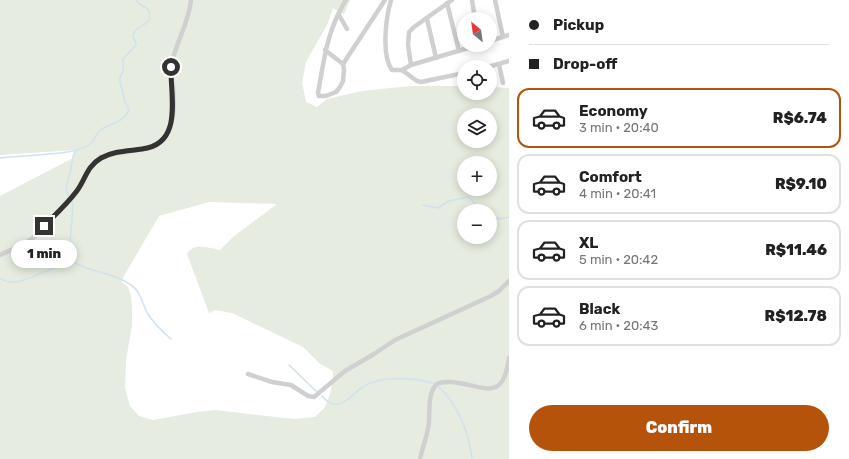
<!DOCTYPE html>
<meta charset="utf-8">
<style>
body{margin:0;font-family:Rubik,sans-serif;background:#f2f2f2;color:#222;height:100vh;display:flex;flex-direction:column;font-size:15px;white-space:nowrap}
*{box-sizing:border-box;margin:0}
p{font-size:13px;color:#767676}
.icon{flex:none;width:22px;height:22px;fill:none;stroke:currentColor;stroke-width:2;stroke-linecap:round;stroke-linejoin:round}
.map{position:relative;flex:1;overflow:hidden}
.details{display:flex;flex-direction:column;background:#fff;width:340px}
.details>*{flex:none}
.top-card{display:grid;align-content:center;height:88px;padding:0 20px;background:#fff}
.needle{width:26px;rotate:331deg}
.fabs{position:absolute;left:457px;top:12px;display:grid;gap:8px}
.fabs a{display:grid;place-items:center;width:40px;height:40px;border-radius:50%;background:#fff;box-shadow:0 2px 10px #0003;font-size:20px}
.end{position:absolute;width:18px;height:18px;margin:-9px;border:5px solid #333;background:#fff;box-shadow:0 0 0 2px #fff}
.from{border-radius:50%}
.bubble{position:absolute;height:28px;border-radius:14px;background:#fff;box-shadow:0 2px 10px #0003;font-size:13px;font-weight:800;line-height:28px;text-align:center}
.top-card b{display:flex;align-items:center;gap:14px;height:38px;font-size:15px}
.top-card b+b{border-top:1px solid #e0e0e0}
.top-card i{width:10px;height:10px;background:#222}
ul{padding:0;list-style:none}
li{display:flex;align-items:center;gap:12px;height:60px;margin:0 8px 6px;padding:0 12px;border:2px solid #e0e0e0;border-radius:12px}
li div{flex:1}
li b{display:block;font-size:15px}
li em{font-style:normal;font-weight:800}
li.current{border-color:#b45309}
li>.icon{width:36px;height:36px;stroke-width:1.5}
.cta{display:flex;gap:8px;margin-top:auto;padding:8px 20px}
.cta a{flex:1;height:46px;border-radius:24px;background:#b45309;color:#fff;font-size:16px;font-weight:800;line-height:46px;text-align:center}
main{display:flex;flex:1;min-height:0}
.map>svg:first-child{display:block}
.green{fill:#e6ecdf;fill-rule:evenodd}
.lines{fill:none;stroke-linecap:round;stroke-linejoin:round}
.stream{stroke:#cfe2ee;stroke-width:1.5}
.street{stroke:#d0d0d0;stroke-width:4.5}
.route{stroke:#333;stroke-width:5}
</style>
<main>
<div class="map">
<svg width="509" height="459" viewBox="0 0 509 459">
<rect width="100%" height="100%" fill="#fff"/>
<path class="green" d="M0 0H350L344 14 333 8 327 25 306 62 302 83 306 102 317 107 327 99 362 91 411 86H464V93H490V87L509 88V459H0V196L73 158 75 150 0 155ZM464 115H490V141H464ZM464 163H490V189H464ZM209 202 277 204 233 237 220 250C210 248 193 242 187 254L209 313 215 310 232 313 303 347 319 363 333 371V379L330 394 325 407 315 417 294 419 215 410 197 412 153 420 139 416 130 406 125 388 126 360 132 325V307L131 296 128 287 121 281 159 216ZM464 211H490V237H464Z"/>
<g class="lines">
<g class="stream">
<path d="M0 158C20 155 74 156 89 145 95 141 95 133 102 129 111 123 123 123 129 110L125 102 120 82V77L123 72V59L136 45V42L133 37C133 36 134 32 135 31 140 24 155 25 148 9L138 3 136 0"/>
<path d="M69 197C63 187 69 179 71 169 72 162 72 156 76 150"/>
<path d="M423 205 438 208 449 201 468 197 471 199 480 211"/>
<path d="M490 217 499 219 509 217"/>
<path d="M69 259C87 273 112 271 131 285 141 291 142 304 148 314 154 324 163 332 171 339"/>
<path d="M0 278C14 288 30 277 44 272 52 269 60 267 67 261 69 258 74 204 72 201"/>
<path d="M289 365 316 391"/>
<path d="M439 387C458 405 469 433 472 459"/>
<path d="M322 396C326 400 331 406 338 404 349 402 354 392 363 387 380 375 413 378 433 383"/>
</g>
<g class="street">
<path d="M391 0C386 17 381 55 392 70H402"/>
<path d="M472 0 475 19"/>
<path d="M495 0 503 37"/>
<path d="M447 3 459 51"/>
<path d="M339 15 347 29"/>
<path d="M427 19 436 58"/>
<path d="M490 41 509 35"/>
<path d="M325 50 343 64 344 70 343 81 340 87 336 92 326 96H319L318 93C324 60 327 30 346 0"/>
<path d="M343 64 385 0"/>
<path d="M499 64 503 83"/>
<path d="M411 65 408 45 409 32 414 27 452 0"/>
<path d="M488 67 509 61"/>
<path d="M464 73 421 82 417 81 402 70 411 65 478 45"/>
<path d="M0 255C10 250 21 247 30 240 40 233 49 221 57 212 64 205 72 198 78 190 84 180 86 169 95 162 118 145 151 158 166 135 175 121 174 103 173 88 172 81 170 74 171 67 175 44 189 23 191 0"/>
<path d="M248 374 272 382 291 385 308 396 314 397 345 371 374 354 395 340 491 296 499 291 509 281"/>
<path d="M420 459C422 449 426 439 428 429 431 416 426 394 437 384 442 381 447 382 452 382 483 385 503 404 509 358"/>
</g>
</g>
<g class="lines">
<path class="route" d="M44 226C55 215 67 204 76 192 86 179 86 167 101 158 113 151 128 151 142 149 184 144 170 95 171 67"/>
</g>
</svg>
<div class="fabs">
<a><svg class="needle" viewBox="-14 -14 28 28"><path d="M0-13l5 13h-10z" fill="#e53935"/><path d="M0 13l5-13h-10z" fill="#767676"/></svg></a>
<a><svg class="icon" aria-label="locate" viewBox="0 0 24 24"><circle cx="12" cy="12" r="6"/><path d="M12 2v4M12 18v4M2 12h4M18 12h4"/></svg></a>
<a><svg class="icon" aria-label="layers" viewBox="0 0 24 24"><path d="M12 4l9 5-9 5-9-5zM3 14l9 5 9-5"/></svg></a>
<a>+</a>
<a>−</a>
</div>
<i class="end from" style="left:171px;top:67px"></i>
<i class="end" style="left:44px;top:226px"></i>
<div class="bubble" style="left:11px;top:240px;width:66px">1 min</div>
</div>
<section class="details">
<div class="top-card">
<b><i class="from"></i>Pickup</b>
<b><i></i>Drop-off</b>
</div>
<ul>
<li class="current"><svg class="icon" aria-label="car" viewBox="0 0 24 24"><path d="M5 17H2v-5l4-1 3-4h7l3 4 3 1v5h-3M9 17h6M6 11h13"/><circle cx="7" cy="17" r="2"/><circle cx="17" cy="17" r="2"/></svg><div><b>Economy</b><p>3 min · 20:40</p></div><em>R$6.74</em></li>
<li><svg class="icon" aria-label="car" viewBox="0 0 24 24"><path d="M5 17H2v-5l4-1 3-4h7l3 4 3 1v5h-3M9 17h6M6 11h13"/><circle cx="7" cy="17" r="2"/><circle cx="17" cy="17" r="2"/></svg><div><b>Comfort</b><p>4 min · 20:41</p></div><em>R$9.10</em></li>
<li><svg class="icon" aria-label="car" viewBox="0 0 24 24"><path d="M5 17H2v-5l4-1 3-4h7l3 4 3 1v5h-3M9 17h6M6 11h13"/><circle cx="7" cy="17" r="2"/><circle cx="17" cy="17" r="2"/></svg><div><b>XL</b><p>5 min · 20:42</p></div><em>R$11.46</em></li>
<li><svg class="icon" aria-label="car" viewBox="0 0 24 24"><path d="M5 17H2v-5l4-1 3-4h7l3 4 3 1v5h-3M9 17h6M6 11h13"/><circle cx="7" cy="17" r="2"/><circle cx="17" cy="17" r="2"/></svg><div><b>Black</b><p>6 min · 20:43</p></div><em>R$12.78</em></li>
</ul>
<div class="cta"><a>Confirm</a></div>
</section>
</main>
